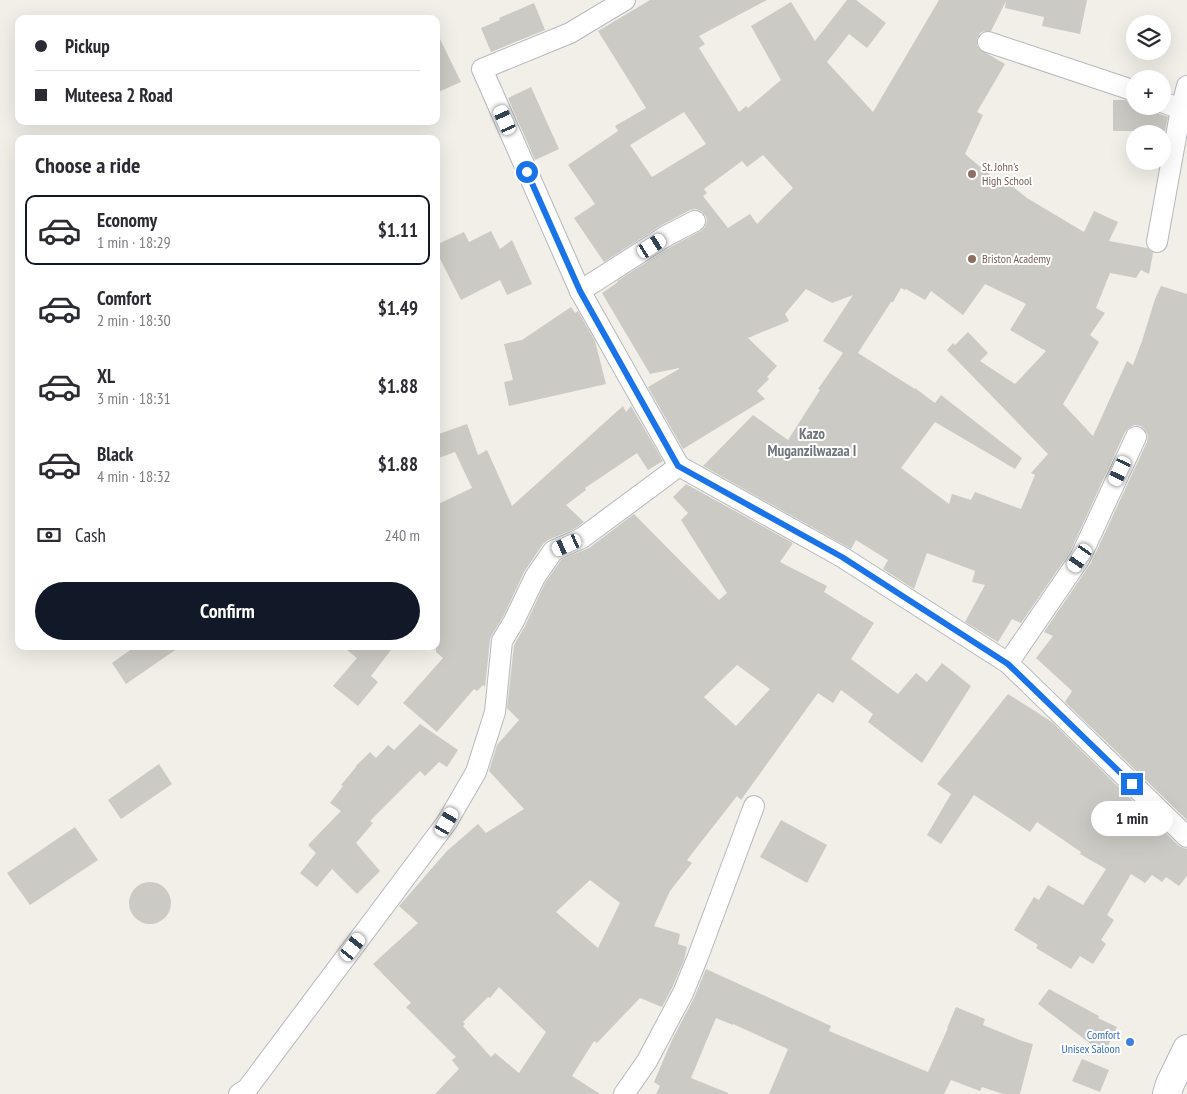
<!DOCTYPE html>
<meta charset="utf-8">
<style>
body{margin:0;font-family:"PT Sans Narrow",sans-serif;background:#f7f7f7;color:#2b2b33;height:100vh;display:flex;flex-direction:column;font-size:19px;white-space:nowrap}
*{box-sizing:border-box;margin:0}
p{font-size:16px;color:#7c7c81}
.icon{flex:none;width:28px;height:28px;fill:none;stroke:currentColor;stroke-width:2;stroke-linecap:round;stroke-linejoin:round}
.map{position:relative;flex:1;overflow:hidden}
.details{position:absolute;left:15px;top:135px;width:425px;height:515px;display:flex;flex-direction:column;background:#fff;border-radius:10px;box-shadow:0 5px 20px #0002}
.details>*{flex:none}
.hud{position:absolute;left:15px;top:15px;width:425px;height:110px;border-radius:10px;box-shadow:0 5px 20px #0002;display:grid;align-content:center;height:110px;padding:0 20px;background:#fff}
.fabs{position:absolute;left:1126px;top:15px;display:grid;gap:10px}
.fabs a{display:grid;place-items:center;width:45px;height:45px;border-radius:50%;background:#fff;box-shadow:0 5px 20px #0002;font-size:25px}
.end{position:absolute;width:22px;height:22px;margin:-11px;border:6px solid #1a73e8;background:#fff;box-shadow:0 0 0 2px #fff}
.from{border-radius:50%}
.bubble{position:absolute;height:35px;border-radius:18px;background:#fff;box-shadow:0 5px 20px #0002;font-size:16px;font-weight:700;line-height:35px;text-align:center}
.car{position:absolute;width:15px;height:30px;margin:-15px -8px;border-radius:6px;box-shadow:0 0 4px 1px #0007;background:linear-gradient(#fff 24%,#345 0 40%,#fff 0 76%,#345 0 86%,#fff 0)}
.hud b{display:flex;align-items:center;gap:18px;height:48px;font-size:19px}
.hud b+b{border-top:1px solid #e1e1e2}
.hud i{width:12px;height:12px;background:#2b2b33}
ul{padding:0;list-style:none}
li{display:flex;align-items:center;gap:15px;height:70px;margin:0 10px 8px;padding:0 10px;border:2px solid transparent;border-radius:10px}
li div{flex:1}
li b{display:block;font-size:19px}
li em{font-style:normal;font-weight:700}
li.on{border-color:#111827}
li>.icon{width:45px;height:45px;stroke-width:1.5}
h2{padding:0 20px;font-size:22px;line-height:60px}
.pay{display:flex;align-items:center;gap:12px;height:55px;padding:0 20px;font-size:19px}
.pay p{margin-inline-start:auto}
.action{display:flex;gap:10px;margin-top:auto;padding:10px 20px}
.action a{flex:1;height:58px;border-radius:30px;background:#111827;color:#fff;font-size:20px;font-weight:700;line-height:58px;text-align:center}
.map>svg:first-child{display:block}
.building{fill:#cccac5;fill-rule:evenodd}
.lines{fill:none;stroke-linecap:round;stroke-linejoin:round}
.street-casing{stroke:#b5b8bc;stroke-width:22}
.secondary-casing{stroke:#b6babf;stroke-width:30}
.street{stroke:#fff;stroke-width:20}
.secondary{stroke:#fff;stroke-width:28}
.route{stroke:#1a73e8;stroke-width:6}
.education-dot{fill:#8d6e63;stroke:#fff;stroke-width:2}
.shop-dot{fill:#3f7fe0;stroke:#fff;stroke-width:2}
.labels{text-anchor:middle;stroke-width:4;stroke-linejoin:round;paint-order:stroke}
.education-label{font-size:12px;fill:#785e54;stroke:#fff;text-anchor:start}
.shop-label{font-size:12px;fill:#366cbe;stroke:#fff;text-anchor:end}
.quarter-label{font-size:15px;font-weight:bold;fill:#70757a;stroke:#fff}
</style>
<div class="map">
<svg width="1187" height="1094" viewBox="0 0 1187 1094">
<rect width="100%" height="100%" fill="#f1efe8"/>
<g class="building">
<path d="M650 0H767L699 36 705 44 699 48 739 112 746 106 748 108 781 80 751 26 791 2 815 41 847 0H856L886 23 867 48 849 34 827 62 873 112 939 0H1087L1080 34 1042 26 1044 17 1005 8 1006 1 991 31H985L980 33 977 39V45L979 49 1005 64 977 112 983 115 965 154 1003 186 1007 182 1027 198 1084 232 1094 211 1118 222 1109 241 1147 248 1153 253 1149 274 1141 270 1136 278 1110 273 1096 308 1105 313 1090 335 1099 342 1063 404 1093 436 1127 361 1133 365 1142 341 1155 299 1161 286 1187 294V820L1065 702 1072 691 1036 658 1053 636 1044 632 1091 563 1147 442 1148 435 1145 430 1141 426 1134 425 1129 428 1125 432 1070 552 1021 623 1012 619 998 642 965 622 985 585 972 582 975 571 927 553 914 589 883 569 888 560 856 540 851 549 703 466 753 415 788 440 820 390 818 389 843 353 823 341 853 295 832 303 806 289 785 314 789 321 748 338 777 366 767 377 769 379 757 391 765 399 683 449 648 387 679 369V368L650 374 602 293 618 282 617 281 672 246 701 231 705 227 707 221 706 216 701 211 695 209 690 210 660 226 604 262 574 218 595 204 568 165 618 131 615 126 646 108 598 31ZM684 112 706 144 652 177 630 145ZM763 155 793 188 757 224 750 214 728 228 703 196 707 193 704 189 742 161 747 167ZM985 284 1026 304 1010 330 1046 351 1015 384 980 361 988 353 968 332 955 345 953 343 947 350 1048 454 1031 473 1035 475 1021 509 975 492 971 500 952 494 949 504 901 468 935 422 1015 469 1022 458 941 395 935 403 915 388V389L858 353 891 302H893L901 288 905 290 906 289 925 300 931 291 963 315Z"/>
<path d="M534 3 545 30 491 52 481 28 500 20 499 18Z"/>
<path d="M436 31 461 82 436 93Z"/>
<path d="M531 87 559 149 535 160 508 98Z"/>
<path d="M1113 100H1125L1135 103V106H1151L1153 110 1157 113 1168 117 1165 131H1113Z"/>
<path d="M491 231 500 249 512 240 532 284 507 295 500 280 461 300 436 251V245L464 232 469 242Z"/>
<path d="M571 307 575 313 578 311 595 341 606 384 509 406 504 382 513 380 504 344 522 340Z"/>
<path d="M623 406 626 412 631 406 663 461 648 470 637 453 585 488 586 490 566 505 584 522 576 528 548 540 543 544 524 572 504 615 492 635 490 640 485 687 483 685 477 691 474 689 437 732 403 703 443 658 436 652V505L472 488 455 452 436 459V435L467 424 478 455 487 450 512 506Z"/>
<path d="M686 484 793 543 780 562 827 586 824 592 874 623 851 659 898 694 916 673 927 682 942 663 971 686 922 763 868 722 873 714 841 690 833 703 818 693 741 800 737 796 687 860 692 863 670 891 654 926 680 934 678 944 687 947 684 960 672 988 662 1007 640 998 597 1043 594 1041 572 1076 600 1094H435L459 1069 452 1060 456 1057 406 1007 411 1003 373 964 418 923 399 906 447 851 478 824 486 833 524 809 489 771 497 745 519 720 507 708 514 645 525 626 545 583 561 560 589 548 634 514 719 600 727 593 681 520 688 513 673 497ZM737 665 770 689 736 726 704 697ZM590 880 620 903 598 948 556 912ZM499 987 546 1032 519 1073 495 1053 491 1057 463 1026 465 1024 463 1022 488 997 490 998Z"/>
<path d="M136 646H181L126 684 112 663Z"/>
<path d="M342 646H394L371 676 378 682 358 706 333 686 357 658Z"/>
<path d="M1008 694 1052 722 1179 846 1184 848 1187 849V876L1179 886 1166 877 1162 882 1152 875 1145 883 1131 874 1107 915 1114 920 1101 940 1106 944 1093 964 1080 956 1071 969 1036 948 1038 945 1014 930 1034 897 1039 900 1048 885 1083 905 1106 869 1080 854 1081 852 1037 822 1030 832 974 795 941 844 927 835 951 794 937 784Z"/>
<path d="M420 724 458 750 447 767 439 762 425 776 420 771 370 821 373 823 356 843 380 871 357 894 332 869 317 887 300 873 316 853 308 845 341 811 330 803 343 786 341 785 356 767V766L370 752 376 758 388 745 394 750Z"/>
<path d="M159 764 172 784 121 819 108 800Z"/>
<path d="M781 820 827 845 807 883 760 857Z"/>
<path d="M75 827 98 860 30 905 7 873Z"/>
<circle cx="150" cy="903" r="21"/>
<path d="M706 969 831 1026 829 1031 928 1072 948 1028H947L956 1007 985 1019 983 1025 1022 1041 1033 1044 1020 1094H1003L982 1087 980 1091 951 1080 944 1094H769L788 1049 733 1024V1025L716 1018 691 1078 728 1093V1094H656L660 1086 654 1082 672 1040 694 998Z"/>
<path d="M1049 989 1099 1016 1098 1018 1117 1027 1104 1054 1038 1004Z"/>
<path d="M1082 1059 1109 1070 1100 1092 1072 1081Z"/>
</g>
<g class="lines">
<defs>
<g id="street">
<path d="M625 0 570 33 482 69 580 291 679 466"/>
<path d="M988 42 1135 91"/>
<path d="M1162 102 1181 109"/>
<path d="M1157 242 1181 109 1187 86"/>
<path d="M580 291 666 236 695 221"/>
<path d="M679 466 842 557 1008 663 1187 837"/>
<path d="M1008 663 1080 558 1136 437"/>
<path d="M239 1094 247 1089 447 822 476 772 495 712 502 641 514 621 535 577 553 551 582 538 679 466"/>
<path d="M624 1094 647 1061 683 993 697 959 754 806"/>
</g>
<path id="secondary" d="M1167 1094 1170 1084 1187 1049"/>
</defs>
<use href="#street" class="street-casing"/>
<use href="#secondary" class="secondary-casing"/>
<use href="#street" class="street"/>
<use href="#secondary" class="secondary"/>
</g>
<g class="lines">
<path class="route" d="M527 172 580 291 678 466 842 557 1008 664 1132 784"/>
</g>
<g class="education-dot">
<circle cx="972" cy="174" r="5"/>
<circle cx="972" cy="259" r="5"/>
</g>
<circle class="shop-dot" cx="1130" cy="1042" r="5"/>
<g class="labels">
<g class="education-label">
<text x="982" y="171">St. John's<tspan x="982" dy="14">High School</tspan></text>
<text x="982" y="263">Briston Academy</text>
</g>
<g class="shop-label">
<text x="1120" y="1039">Comfort<tspan x="1120" dy="14">Unisex Saloon</tspan></text>
</g>
<g class="quarter-label">
<text x="812" y="439">Kazo<tspan x="812" dy="17">Muganzilwazaa I</tspan></text>
</g>
</g>
</svg>
<div class="fabs">
<a><svg class="icon" aria-label="layers" viewBox="0 0 24 24"><path d="M12 4l9 5-9 5-9-5zM3 14l9 5 9-5"/></svg></a>
<a>+</a>
<a>−</a>
</div>
<i class="end from" style="left:527px;top:172px"></i>
<i class="end" style="left:1132px;top:784px"></i>
<div class="bubble" style="left:1091px;top:801px;width:82px">1 min</div>
<i class="car" style="left:505px;top:120px;rotate:336deg"></i>
<i class="car" style="left:652px;top:246px;rotate:57deg"></i>
<i class="car" style="left:1120px;top:471px;rotate:205deg"></i>
<i class="car" style="left:567px;top:545px;rotate:246deg"></i>
<i class="car" style="left:1080px;top:558px;rotate:215deg"></i>
<i class="car" style="left:447px;top:822px;rotate:30deg"></i>
<i class="car" style="left:353px;top:947px;rotate:37deg"></i>
<div class="hud">
<b><i class="from"></i>Pickup</b>
<b><i></i>Muteesa 2 Road</b>
</div>
<section class="details">
<h2>Choose a ride</h2>
<ul>
<li class="on"><svg class="icon" aria-label="car" viewBox="0 0 24 24"><path d="M5 17H2v-5l4-1 3-4h7l3 4 3 1v5h-3M9 17h6M6 11h13"/><circle cx="7" cy="17" r="2"/><circle cx="17" cy="17" r="2"/></svg><div><b>Economy</b><p>1 min · 18:29</p></div><em>$1.11</em></li>
<li><svg class="icon" aria-label="car" viewBox="0 0 24 24"><path d="M5 17H2v-5l4-1 3-4h7l3 4 3 1v5h-3M9 17h6M6 11h13"/><circle cx="7" cy="17" r="2"/><circle cx="17" cy="17" r="2"/></svg><div><b>Comfort</b><p>2 min · 18:30</p></div><em>$1.49</em></li>
<li><svg class="icon" aria-label="car" viewBox="0 0 24 24"><path d="M5 17H2v-5l4-1 3-4h7l3 4 3 1v5h-3M9 17h6M6 11h13"/><circle cx="7" cy="17" r="2"/><circle cx="17" cy="17" r="2"/></svg><div><b>XL</b><p>3 min · 18:31</p></div><em>$1.88</em></li>
<li><svg class="icon" aria-label="car" viewBox="0 0 24 24"><path d="M5 17H2v-5l4-1 3-4h7l3 4 3 1v5h-3M9 17h6M6 11h13"/><circle cx="7" cy="17" r="2"/><circle cx="17" cy="17" r="2"/></svg><div><b>Black</b><p>4 min · 18:32</p></div><em>$1.88</em></li>
</ul>
<div class="pay"><svg class="icon" aria-label="cash" viewBox="0 0 24 24"><path d="M3 7h18v10H3z"/><circle cx="12" cy="12" r="2"/></svg>Cash<p>240 m</p></div>
<div class="action"><a>Confirm</a></div>
</section>
</div>
